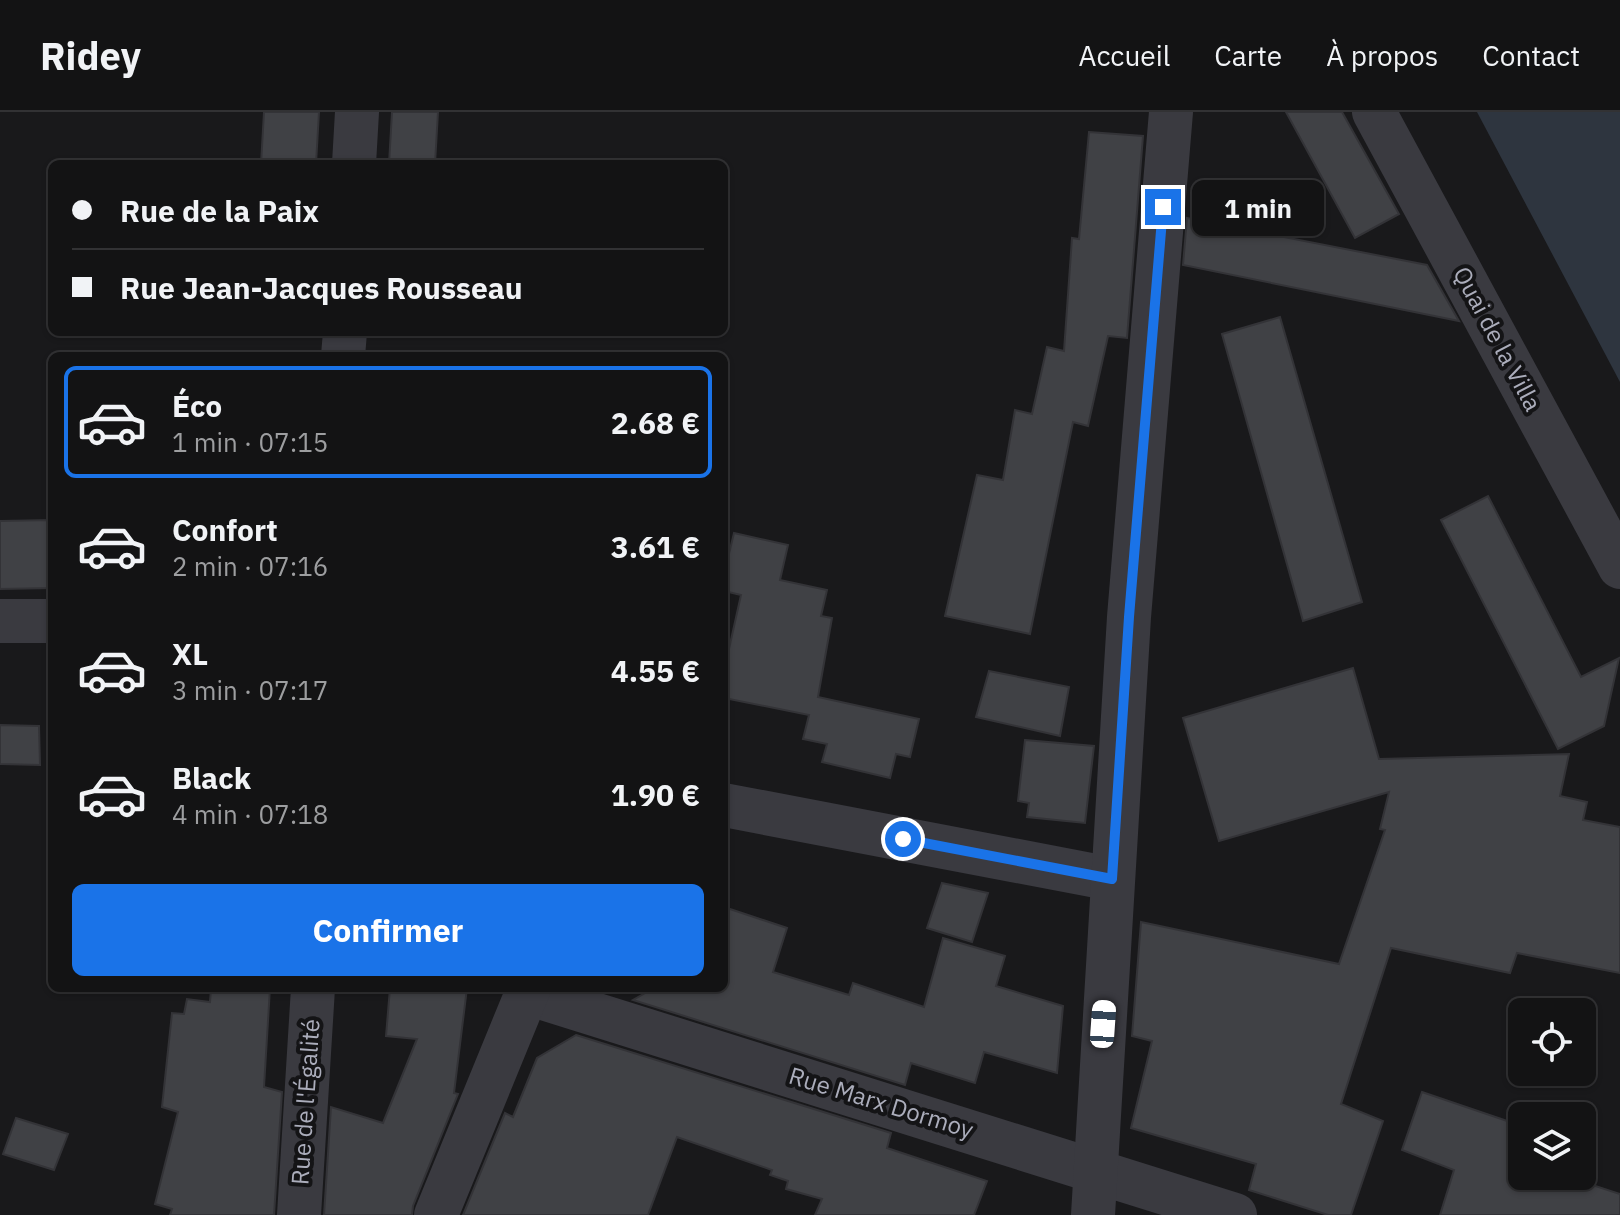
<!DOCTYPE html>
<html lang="fr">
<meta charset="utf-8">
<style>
body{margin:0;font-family:"IBM Plex Sans",sans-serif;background:#1c1c1d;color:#f1f3f6;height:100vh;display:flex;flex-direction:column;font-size:30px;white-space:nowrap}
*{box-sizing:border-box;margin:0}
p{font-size:26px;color:#9d9ea0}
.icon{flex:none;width:44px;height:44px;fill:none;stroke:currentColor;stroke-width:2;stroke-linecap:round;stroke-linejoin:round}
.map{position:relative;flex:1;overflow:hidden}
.side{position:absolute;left:48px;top:240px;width:680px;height:640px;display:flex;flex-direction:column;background:#131314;border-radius:12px;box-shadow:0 2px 6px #0004,0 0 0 2px #323234}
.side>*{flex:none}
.top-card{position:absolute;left:48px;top:48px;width:680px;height:176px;border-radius:12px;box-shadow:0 2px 6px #0004,0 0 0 2px #323234;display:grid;align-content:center;height:176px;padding:0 24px;background:#131314}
.buttons{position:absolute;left:1508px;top:886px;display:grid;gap:16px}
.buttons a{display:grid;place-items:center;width:88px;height:88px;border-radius:12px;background:#131314;box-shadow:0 2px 6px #0004,0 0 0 2px #323234;font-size:40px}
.end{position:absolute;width:36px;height:36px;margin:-18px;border:10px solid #1a73e8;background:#fff;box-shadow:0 0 0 4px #fff}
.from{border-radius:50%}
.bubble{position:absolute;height:56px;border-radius:12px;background:#131314;box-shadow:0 2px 6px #0004,0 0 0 2px #323234;font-size:26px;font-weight:800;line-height:56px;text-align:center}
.car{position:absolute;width:24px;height:48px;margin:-24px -12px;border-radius:10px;box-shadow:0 0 6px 2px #0007;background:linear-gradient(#fff 24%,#345 0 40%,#fff 0 76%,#345 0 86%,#fff 0)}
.top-card b{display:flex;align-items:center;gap:28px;height:76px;font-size:30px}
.top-card b+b{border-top:2px solid #323234}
.top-card i{width:20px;height:20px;background:#f1f3f6}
ul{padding:14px 0 0;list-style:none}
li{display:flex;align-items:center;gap:24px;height:112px;margin:0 16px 12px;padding:0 8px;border:4px solid transparent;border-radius:12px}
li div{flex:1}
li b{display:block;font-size:30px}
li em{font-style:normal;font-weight:800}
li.current{border-color:#1a73e8}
li>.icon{width:72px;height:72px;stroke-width:1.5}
.button{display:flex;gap:16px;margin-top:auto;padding:16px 24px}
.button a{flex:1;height:92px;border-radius:12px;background:#1a73e8;color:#fff;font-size:32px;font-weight:800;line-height:92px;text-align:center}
header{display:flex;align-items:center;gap:48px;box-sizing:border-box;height:112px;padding:0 40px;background:#131314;border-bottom:2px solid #323234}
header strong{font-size:38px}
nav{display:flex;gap:44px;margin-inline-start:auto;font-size:28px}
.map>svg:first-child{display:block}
.water{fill:#2e353f}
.building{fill:#404145;stroke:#333337;stroke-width:2}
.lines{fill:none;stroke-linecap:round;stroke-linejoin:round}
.minor{stroke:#3a3a40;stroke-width:44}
.route{stroke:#1a73e8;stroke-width:10}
.labels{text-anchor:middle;stroke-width:8;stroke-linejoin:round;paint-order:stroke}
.street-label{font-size:24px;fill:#abadbb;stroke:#141416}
</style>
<header>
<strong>Ridey</strong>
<nav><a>Accueil</a><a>Carte</a><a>À propos</a><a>Contact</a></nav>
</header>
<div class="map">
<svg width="1620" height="1103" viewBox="0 0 1620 1103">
<rect width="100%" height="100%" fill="#19191b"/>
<path class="water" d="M1477 0H1620V270Z"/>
<g class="building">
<path d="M264 0H319L316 52H261Z"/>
<path d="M392 0H438L435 52H389Z"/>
<path d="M1286 0H1342L1399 102 1355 126Z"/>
<path d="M1089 20 1143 24 1127 226 1108 224 1088 314 1073 310 1030 522 945 504 977 363 1003 368 1015 298 1032 302 1047 235 1064 239 1072 126 1079 127Z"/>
<path d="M1187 106 1427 153 1459 209 1183 153Z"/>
<path d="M1280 205 1362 490 1303 509 1222 222Z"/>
<path d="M1488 384 1581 565 1619 546 1604 614 1558 637 1441 408Z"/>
<path d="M52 408V476L0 477V409Z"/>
<path d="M734 421 788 433 780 468 827 478 821 504 832 506 818 585 919 607 910 645 896 642 890 666 822 650 827 632 803 627 809 603 724 586V559L741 483 724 479V462Z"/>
<path d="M1353 556 1379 647 1569 642 1560 684 1587 690 1583 708 1620 715V861L1517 841 1510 861 1391 836 1341 992 1383 1009 1351 1103H1328L1249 1078 1256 1052 1131 1016 1152 929 1132 924 1141 810 1339 852 1385 718 1380 717 1389 680 1219 729 1183 606Z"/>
<path d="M989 559 1069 575 1060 624 976 605Z"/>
<path d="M0 613 39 614 40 653 0 652Z"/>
<path d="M1025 628 1094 634 1085 711 1027 705 1029 691 1018 689Z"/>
<path d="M942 771 988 781 972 830 927 816Z"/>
<path d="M724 795 787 816 773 860 849 883 853 871 924 895 943 826 1005 844 996 874 1063 894 1057 961 984 940 975 971 911 951 905 973 633 888 654 876H724Z"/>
<path d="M211 876H270L264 975 282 980 274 1103H170L172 1097 155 1092 178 1000 162 995 172 901 184 902 187 887 210 890Z"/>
<path d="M390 876H467L454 981 458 982 413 1094 412 1103H324L331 995 383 1011 417 927 386 924Z"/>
<path d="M576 923 891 1021 887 1036 987 1069 974 1103H815L822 1087 786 1077 788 1069 770 1063 772 1058 677 1025 648 1103H463L505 1001 513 1005 537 946Z"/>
<path d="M1422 980 1522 1014V1042L1515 1064H1565L1620 1082V1103H1440L1454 1058 1402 1038Z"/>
<path d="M16 1006 68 1022 54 1058 3 1042Z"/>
</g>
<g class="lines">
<g class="minor">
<path d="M1374 0 1620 455"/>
<path d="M354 52 357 0"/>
<path d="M343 244 345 220"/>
<path d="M0 509H52"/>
<path d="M724 693 1112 767"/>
<path d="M527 881 1235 1103"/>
<path d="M299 1103 313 876"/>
<path d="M436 1103 529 876"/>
<path d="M1093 1103 1129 505 1171 0"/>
</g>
</g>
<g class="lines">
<path class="route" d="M903 727 1112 767 1129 505 1163 95"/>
</g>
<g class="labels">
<g class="street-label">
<text transform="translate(1497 227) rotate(62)" y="8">Quai de la Villa</text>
<text transform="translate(306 990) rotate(-86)" y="8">Rue de l'Égalité</text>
<text transform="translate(881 991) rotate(17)" y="8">Rue Marx Dormoy</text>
</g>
</g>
</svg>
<div class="buttons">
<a><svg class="icon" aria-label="locate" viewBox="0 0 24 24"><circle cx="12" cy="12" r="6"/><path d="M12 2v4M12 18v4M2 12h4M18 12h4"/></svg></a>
<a><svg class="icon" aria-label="layers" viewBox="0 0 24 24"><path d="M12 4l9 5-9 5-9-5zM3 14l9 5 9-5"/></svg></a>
</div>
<i class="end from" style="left:903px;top:727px"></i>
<i class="end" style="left:1163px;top:95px"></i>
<div class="bubble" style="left:1192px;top:68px;width:132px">1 min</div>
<i class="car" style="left:1103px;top:912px;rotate:4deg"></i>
<div class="top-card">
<b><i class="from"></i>Rue de la Paix</b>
<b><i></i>Rue Jean-Jacques Rousseau</b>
</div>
<section class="side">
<ul>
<li class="current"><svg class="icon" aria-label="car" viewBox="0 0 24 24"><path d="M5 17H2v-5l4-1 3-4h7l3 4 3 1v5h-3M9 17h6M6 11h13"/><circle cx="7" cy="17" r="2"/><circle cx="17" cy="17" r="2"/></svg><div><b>Éco</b><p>1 min · 07:15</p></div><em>2.68 €</em></li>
<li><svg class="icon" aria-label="car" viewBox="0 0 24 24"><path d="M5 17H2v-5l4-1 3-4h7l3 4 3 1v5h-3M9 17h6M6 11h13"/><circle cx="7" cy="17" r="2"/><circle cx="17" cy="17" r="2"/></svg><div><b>Confort</b><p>2 min · 07:16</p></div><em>3.61 €</em></li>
<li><svg class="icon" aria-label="car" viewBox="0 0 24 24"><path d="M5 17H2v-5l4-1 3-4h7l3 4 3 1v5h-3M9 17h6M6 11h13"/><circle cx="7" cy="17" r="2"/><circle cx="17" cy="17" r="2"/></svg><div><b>XL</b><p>3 min · 07:17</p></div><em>4.55 €</em></li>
<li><svg class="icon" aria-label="car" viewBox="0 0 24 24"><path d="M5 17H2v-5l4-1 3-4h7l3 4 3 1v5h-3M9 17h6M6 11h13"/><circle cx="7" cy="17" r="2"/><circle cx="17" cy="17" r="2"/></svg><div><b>Black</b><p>4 min · 07:18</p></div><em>1.90 €</em></li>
</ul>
<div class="button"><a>Confirmer</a></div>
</section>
</div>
